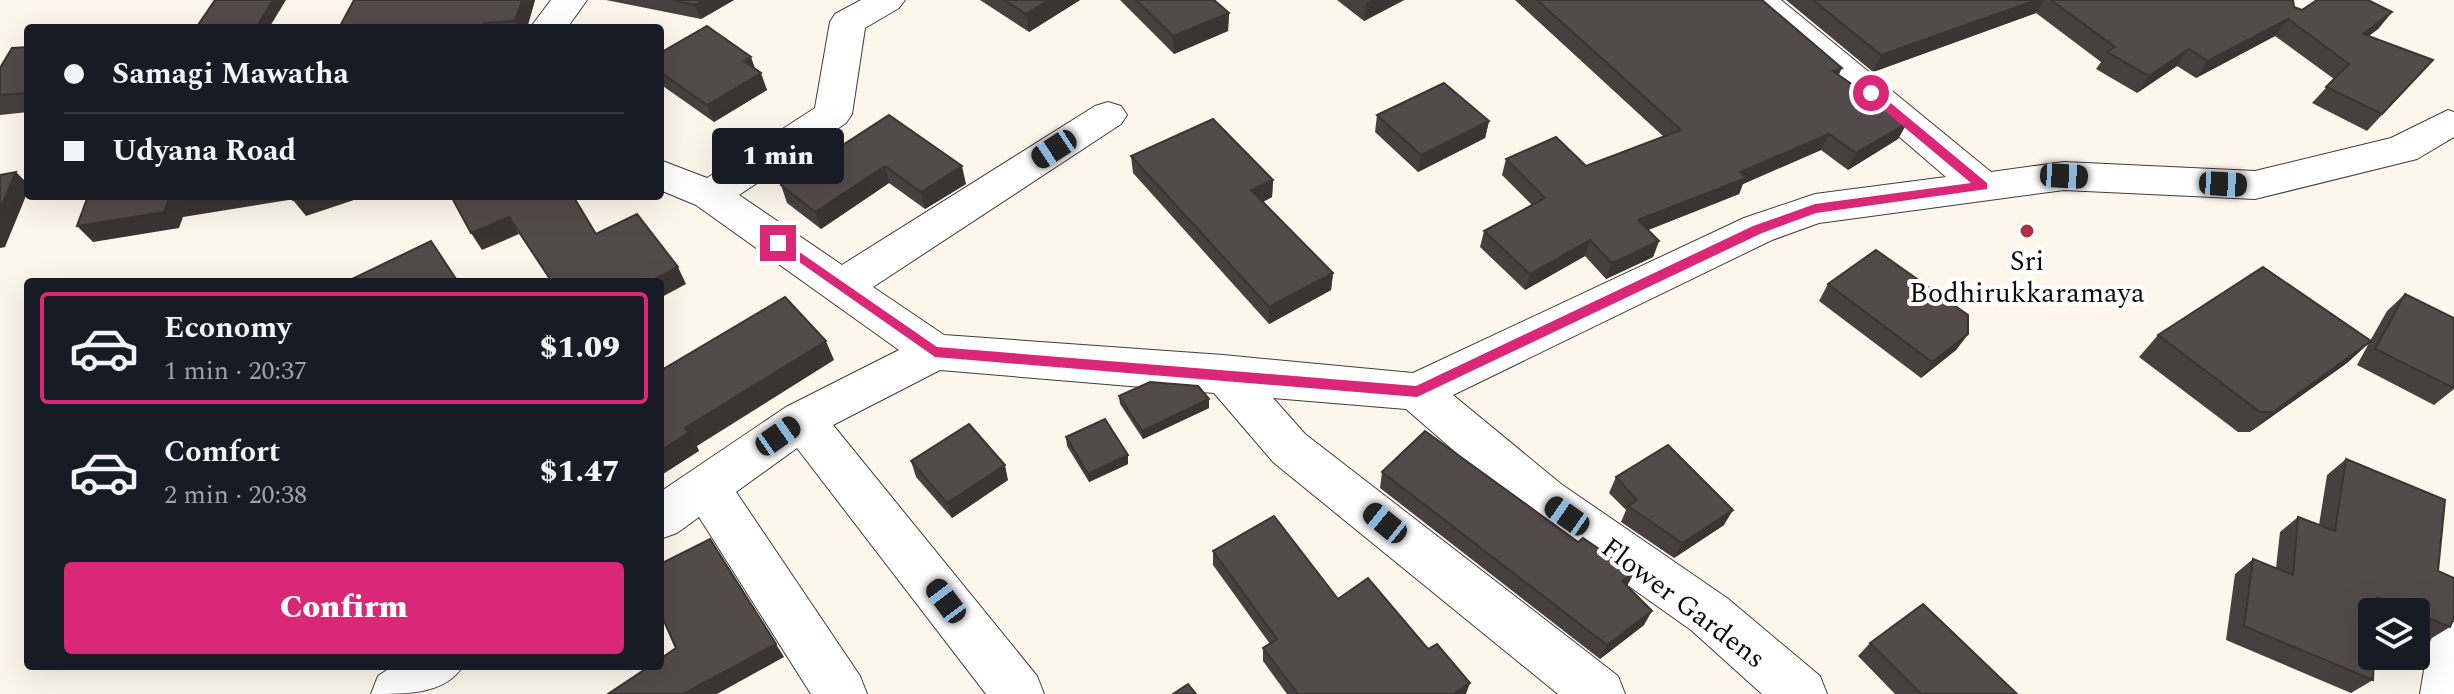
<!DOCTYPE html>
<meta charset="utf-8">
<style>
body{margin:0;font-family:Spectral,serif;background:#242831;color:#f1f3f6;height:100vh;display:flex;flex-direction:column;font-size:30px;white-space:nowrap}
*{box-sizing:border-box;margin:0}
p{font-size:26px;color:#9ea1a6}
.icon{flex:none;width:44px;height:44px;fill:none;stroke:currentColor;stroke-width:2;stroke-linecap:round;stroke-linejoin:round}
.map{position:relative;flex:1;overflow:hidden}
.side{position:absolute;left:24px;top:278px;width:640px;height:392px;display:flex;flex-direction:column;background:#171b24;border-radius:8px;box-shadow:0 8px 32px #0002}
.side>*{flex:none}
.hud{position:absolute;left:24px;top:24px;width:640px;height:176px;border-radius:8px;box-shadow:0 8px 32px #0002;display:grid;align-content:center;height:176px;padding:0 40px;background:#171b24}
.tools{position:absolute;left:2358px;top:598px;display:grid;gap:16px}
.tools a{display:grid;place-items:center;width:72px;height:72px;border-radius:8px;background:#171b24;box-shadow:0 8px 32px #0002;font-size:40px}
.end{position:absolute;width:36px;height:36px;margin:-18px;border:10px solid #db2777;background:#fff;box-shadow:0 0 0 4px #fff}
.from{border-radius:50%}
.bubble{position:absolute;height:56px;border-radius:8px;background:#171b24;box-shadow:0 8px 32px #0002;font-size:26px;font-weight:800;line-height:56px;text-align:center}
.car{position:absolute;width:24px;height:48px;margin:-24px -12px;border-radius:10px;box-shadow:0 0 6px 2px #0007;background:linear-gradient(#222 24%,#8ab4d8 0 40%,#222 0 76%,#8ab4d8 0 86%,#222 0)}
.hud b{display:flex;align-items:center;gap:28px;height:76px;font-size:30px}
.hud b+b{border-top:2px solid #363941}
.hud i{width:20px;height:20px;background:#f1f3f6}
ul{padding:14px 0 0;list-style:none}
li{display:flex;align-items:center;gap:24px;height:112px;margin:0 16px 12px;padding:0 24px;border:4px solid transparent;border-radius:8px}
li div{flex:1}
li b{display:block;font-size:30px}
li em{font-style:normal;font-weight:800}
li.current{border-color:#db2777}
li>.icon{width:72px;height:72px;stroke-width:1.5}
.cta{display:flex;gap:16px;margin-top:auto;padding:16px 40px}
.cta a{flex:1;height:92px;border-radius:8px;background:#db2777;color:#fff;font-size:32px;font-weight:800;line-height:92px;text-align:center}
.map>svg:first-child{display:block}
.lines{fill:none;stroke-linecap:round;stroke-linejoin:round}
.minor-casing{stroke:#3e3e3e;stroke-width:2}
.minor{fill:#fff;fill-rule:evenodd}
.wall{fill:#47403f}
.shaded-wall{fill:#3a3433}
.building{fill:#534b49;stroke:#3a3433;stroke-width:2}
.route{fill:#db2777}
.poi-dot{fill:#ad3145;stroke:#fff;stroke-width:3}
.labels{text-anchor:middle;stroke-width:8;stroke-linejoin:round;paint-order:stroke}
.poi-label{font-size:28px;fill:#0b0b0b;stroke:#fff}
.street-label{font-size:28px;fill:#0b0b0b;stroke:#fff}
</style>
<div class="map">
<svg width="2454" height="694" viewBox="0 0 2454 694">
<rect width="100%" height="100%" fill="#fdf7eb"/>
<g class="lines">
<defs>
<g id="minor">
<path d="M551 0H587L567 28H530Z"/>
<path d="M861 0H905L899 8 865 28 852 114 846 123 739 195 842 265 1095 106 1108 102 1121 106 1127 115 1121 124 873 287 944 335 1223 355 1413 373 1744 218 1815 194 1946 177 1741 0H1781L1991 172 2064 162 2255 171 2391 138 2448 110 2454 112V137L2417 159 2255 199 2064 190 1819 223 1772 240 1453 395 1561 484 1727 598 1820 676 1827 694H1762L1691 630 1527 514 1406 409 1273 398 1305 434 1618 676 1625 694H1558L1273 462 1214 393 940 370 833 425 1037 676 1044 694H986L797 448 736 492 860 676 867 694H811L699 517 677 533 660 539V492L786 407 899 350 696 205 660 190V160L707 178 815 108 830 22 835 14Z"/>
<path d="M2454 622V694H2420L2428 646 2436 629Z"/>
<path d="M393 666H463C445 694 409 694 371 694L378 676Z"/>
</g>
</defs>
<use href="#minor" class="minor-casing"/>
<use href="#minor" class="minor"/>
</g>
<g class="wall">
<path d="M535 0 527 28H339Z"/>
<path d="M606 0H734L701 19Z"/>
<path d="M980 0H1080L1029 32Z"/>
<path d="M1120 0H1214L1229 13 1228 31 1174 54Z"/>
<path d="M1337 0H1404L1364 21Z"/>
<path d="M1515 0H1762L1839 76 1907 123 1898 139 1848 170 1821 150 1743 184 1739 194 1648 230 1659 241 1653 257 1606 279 1585 256 1525 290 1480 247 1484 231 1532 205 1502 175 1506 159 1586 166 1664 137Z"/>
<path d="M1786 0H2293L2294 7 2302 10 2392 12 2378 29 2369 36 2433 60 2367 131 2312 103 2334 79 2275 36 2196 78 2177 66 2137 93 2096 69 2101 62 2036 13 1873 72Z"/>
<path d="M28 47V112L0 115V68Z"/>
<path d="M660 53 755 69 767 90 714 122 660 84Z"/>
<path d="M889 115 966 184 925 209 889 183 821 229 787 203 781 185Z"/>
<path d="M1377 115 1489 121 1485 138 1418 172 1375 132Z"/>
<path d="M1131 156 1273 180 1272 197 1263 202 1333 273 1331 290 1269 324 1133 173Z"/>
<path d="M1828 284 1968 334 1956 350 1921 378 1819 301Z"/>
<path d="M2405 294 2454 389 2434 405 2357 365 2369 343 2347 363 2250 432H2238L2139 357 2158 335 2370 341 2387 311Z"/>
<path d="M1119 396 1209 408 1143 439 1120 404Z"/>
<path d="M1066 437 1128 464 1089 482 1067 446Z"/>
<path d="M2346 459 2438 571 2450 627 2427 641 2416 636V612H2372L2373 680 2351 693 2226 640 2235 574 2253 559 2276 568 2280 532 2298 517 2319 525 2327 475Z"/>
<path d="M911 461 1008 480 952 518 916 477Z"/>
<path d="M1382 472 1627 586 1644 625 1600 659 1380 488Z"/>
<path d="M1616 477 1724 525 1674 558 1621 522 1626 510 1609 493Z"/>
<path d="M1213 551 1338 599 1466 694H1287L1263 661V648L1270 644 1213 565Z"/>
<path d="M1870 643 2017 694H1895L1858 656Z"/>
</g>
<g class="shaded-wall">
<path d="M273 0H286L269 28H256Z"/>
<path d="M522 0H535L527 28H519L515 21Z"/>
<path d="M703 0H734L701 19 695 5Z"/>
<path d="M1049 0H1080L1029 32 1026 14Z"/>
<path d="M1372 0H1404L1364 21 1366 3Z"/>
<path d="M2036 0H2044L2036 13 1873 72 1881 55Z"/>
<path d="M2392 12 2378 29 2349 50 2363 34Z"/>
<path d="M1229 13 1228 31 1174 54 1173 36Z"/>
<path d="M2288 19 2275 36 2196 78 2208 61Z"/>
<path d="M2189 49 2177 66 2137 93 2149 76Z"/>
<path d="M751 57 757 74 744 61Z"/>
<path d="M1842 68 1834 85 1833 71Z"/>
<path d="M761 73 767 90 714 122 707 105Z"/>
<path d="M1489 121 1485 138 1418 172 1421 155Z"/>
<path d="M1907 123 1898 139 1848 170 1856 153Z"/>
<path d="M1829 134 1821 150 1743 184 1739 194 1633 236 1638 220 1740 172Z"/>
<path d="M885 166 889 183 821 229 815 212Z"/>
<path d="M962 166 966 184 925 209 921 192Z"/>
<path d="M16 172 28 184V191L5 247 0 248V209Z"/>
<path d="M1273 180 1272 197 1251 208V190Z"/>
<path d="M198 196H366L306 216 293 200 301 198 183 217 179 228 93 242 77 226 168 201Z"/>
<path d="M509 217 519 234 482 250 471 233Z"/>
<path d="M1590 240 1585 256 1525 290 1530 274Z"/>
<path d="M1659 241 1653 257 1606 279 1612 263Z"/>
<path d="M678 267 686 284 660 298V282H649Z"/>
<path d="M1333 273 1331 290 1269 324V307Z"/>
<path d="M1968 334 1956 350 1921 378 1932 362Z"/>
<path d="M826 341 834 360 697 446 699 451 660 476V451L685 428Z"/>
<path d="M2371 341 2347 363 2250 432 2273 412Z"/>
<path d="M1209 399V408L1143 439 1142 431Z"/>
<path d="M1128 455V464L1089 482 1088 474Z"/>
<path d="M1005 465 1008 480 952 518 947 503Z"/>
<path d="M1733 510 1724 525 1674 558 1682 543Z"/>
<path d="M1634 573 1626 588 1622 581Z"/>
<path d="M1652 611 1644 625 1600 659 1607 645Z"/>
<path d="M776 644 784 657 717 694H683Z"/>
<path d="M1470 683 1466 694H1454Z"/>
</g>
<g class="building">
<path d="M215 0H273L256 28H196Z"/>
<path d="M354 0H522L515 21 484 23 482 28H339Z"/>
<path d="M673 0H703L695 5Z"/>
<path d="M1004 0H1049L1026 14Z"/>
<path d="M1136 0H1214L1229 13 1173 36Z"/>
<path d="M1537 0H1762L1842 68 1833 71 1907 123 1856 153 1829 134 1740 172 1746 178 1638 220 1659 241 1612 263 1590 240 1530 274 1484 231 1545 198 1506 159 1556 137 1586 166 1681 130Z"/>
<path d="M1813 0H2036L1881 55Z"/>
<path d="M2051 0H2293L2294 7 2302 10 2317 0H2368L2392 12 2363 34 2433 60 2382 114 2326 87 2349 64 2288 19 2208 61 2189 49 2149 76 2107 52 2115 47Z"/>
<path d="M707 26 751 57 744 61 761 73 707 105 660 72V53Z"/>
<path d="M28 47V93L0 95V68L12 48Z"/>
<path d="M1444 83 1489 121 1421 155 1377 115Z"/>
<path d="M889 115 962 166 921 192 885 166 815 212 781 185Z"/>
<path d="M1213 119 1273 180 1251 190 1333 273 1269 307 1131 156Z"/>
<path d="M16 172 0 209V175Z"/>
<path d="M88 196H198L168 201 164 212 77 226Z"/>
<path d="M292 196H306L293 200Z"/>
<path d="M451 196H573L596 234 637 214 678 267 649 282H552L509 217 471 233Z"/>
<path d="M431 241 458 282H351L350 280Z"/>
<path d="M1876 250 1968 315V334L1932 362 1828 284Z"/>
<path d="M2263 267 2371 341 2273 412H2260L2158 335Z"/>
<path d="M2405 294 2454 318V388L2375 349Z"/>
<path d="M785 297 826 341 685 428 689 432 660 451V371Z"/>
<path d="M1150 382 1198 386 1209 399 1142 431 1119 396Z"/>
<path d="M1105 419 1128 455 1088 474 1066 437Z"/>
<path d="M969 424 1005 465 947 503 911 461Z"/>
<path d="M1425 431 1578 542 1583 538 1634 573 1622 581 1652 611 1607 645 1382 472Z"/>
<path d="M1668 445 1733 510 1682 543 1628 506 1637 500 1616 477Z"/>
<path d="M2346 459 2445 500 2438 571 2454 578V617L2450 627 2416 613V612L2377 597 2376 612H2372V656H2374L2373 680 2244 626 2253 559 2293 575 2298 517 2335 531Z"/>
<path d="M1274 516 1338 599 1368 578 1428 649 1437 644 1470 683 1454 694H1298L1263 648 1277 639 1213 551Z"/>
<path d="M710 539 776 644 683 694H608L650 666H660V659L676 648 660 612V564Z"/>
<path d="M1923 604 2017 694H1921L1870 643Z"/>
<path d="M1188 684 1196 694H1173Z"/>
</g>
<path class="route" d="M1867 90H1875L1987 183V189L1816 213 1762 233 1417 397 935 357 772 243 782 240 937 347 1416 386 1753 226 1815 204 1971 183 1867 96Z"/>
<circle class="poi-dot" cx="2027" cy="231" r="8"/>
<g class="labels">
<g class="poi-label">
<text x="2027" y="270">Sri<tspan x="2027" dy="32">Bodhirukkaramaya</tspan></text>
</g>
<g class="street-label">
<text transform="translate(1684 602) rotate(37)" y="10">Flower Gardens</text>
</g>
</g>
</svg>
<div class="tools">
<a><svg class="icon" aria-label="layers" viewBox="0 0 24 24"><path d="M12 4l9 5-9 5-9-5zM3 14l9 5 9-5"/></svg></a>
</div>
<i class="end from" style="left:1871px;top:93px"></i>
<i class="end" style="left:778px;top:243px"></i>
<div class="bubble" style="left:712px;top:128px;width:132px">1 min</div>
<i class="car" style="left:1054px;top:149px;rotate:237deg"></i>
<i class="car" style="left:2064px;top:176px;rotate:93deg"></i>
<i class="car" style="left:2223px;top:184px;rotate:93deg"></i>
<i class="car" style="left:778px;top:436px;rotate:55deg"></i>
<i class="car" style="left:1567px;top:516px;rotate:305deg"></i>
<i class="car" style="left:1385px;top:523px;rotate:309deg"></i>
<i class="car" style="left:946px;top:601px;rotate:323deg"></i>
<div class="hud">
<b><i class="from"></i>Samagi Mawatha</b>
<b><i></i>Udyana Road</b>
</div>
<section class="side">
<ul>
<li class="current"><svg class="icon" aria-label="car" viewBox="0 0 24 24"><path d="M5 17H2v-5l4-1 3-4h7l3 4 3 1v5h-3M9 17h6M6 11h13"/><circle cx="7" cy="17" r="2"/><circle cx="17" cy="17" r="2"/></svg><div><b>Economy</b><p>1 min · 20:37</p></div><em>$1.09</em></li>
<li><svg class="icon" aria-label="car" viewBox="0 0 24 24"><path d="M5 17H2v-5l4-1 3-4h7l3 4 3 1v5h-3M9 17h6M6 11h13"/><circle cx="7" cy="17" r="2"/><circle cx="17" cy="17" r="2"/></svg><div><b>Comfort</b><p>2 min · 20:38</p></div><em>$1.47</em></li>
</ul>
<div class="cta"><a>Confirm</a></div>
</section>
</div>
